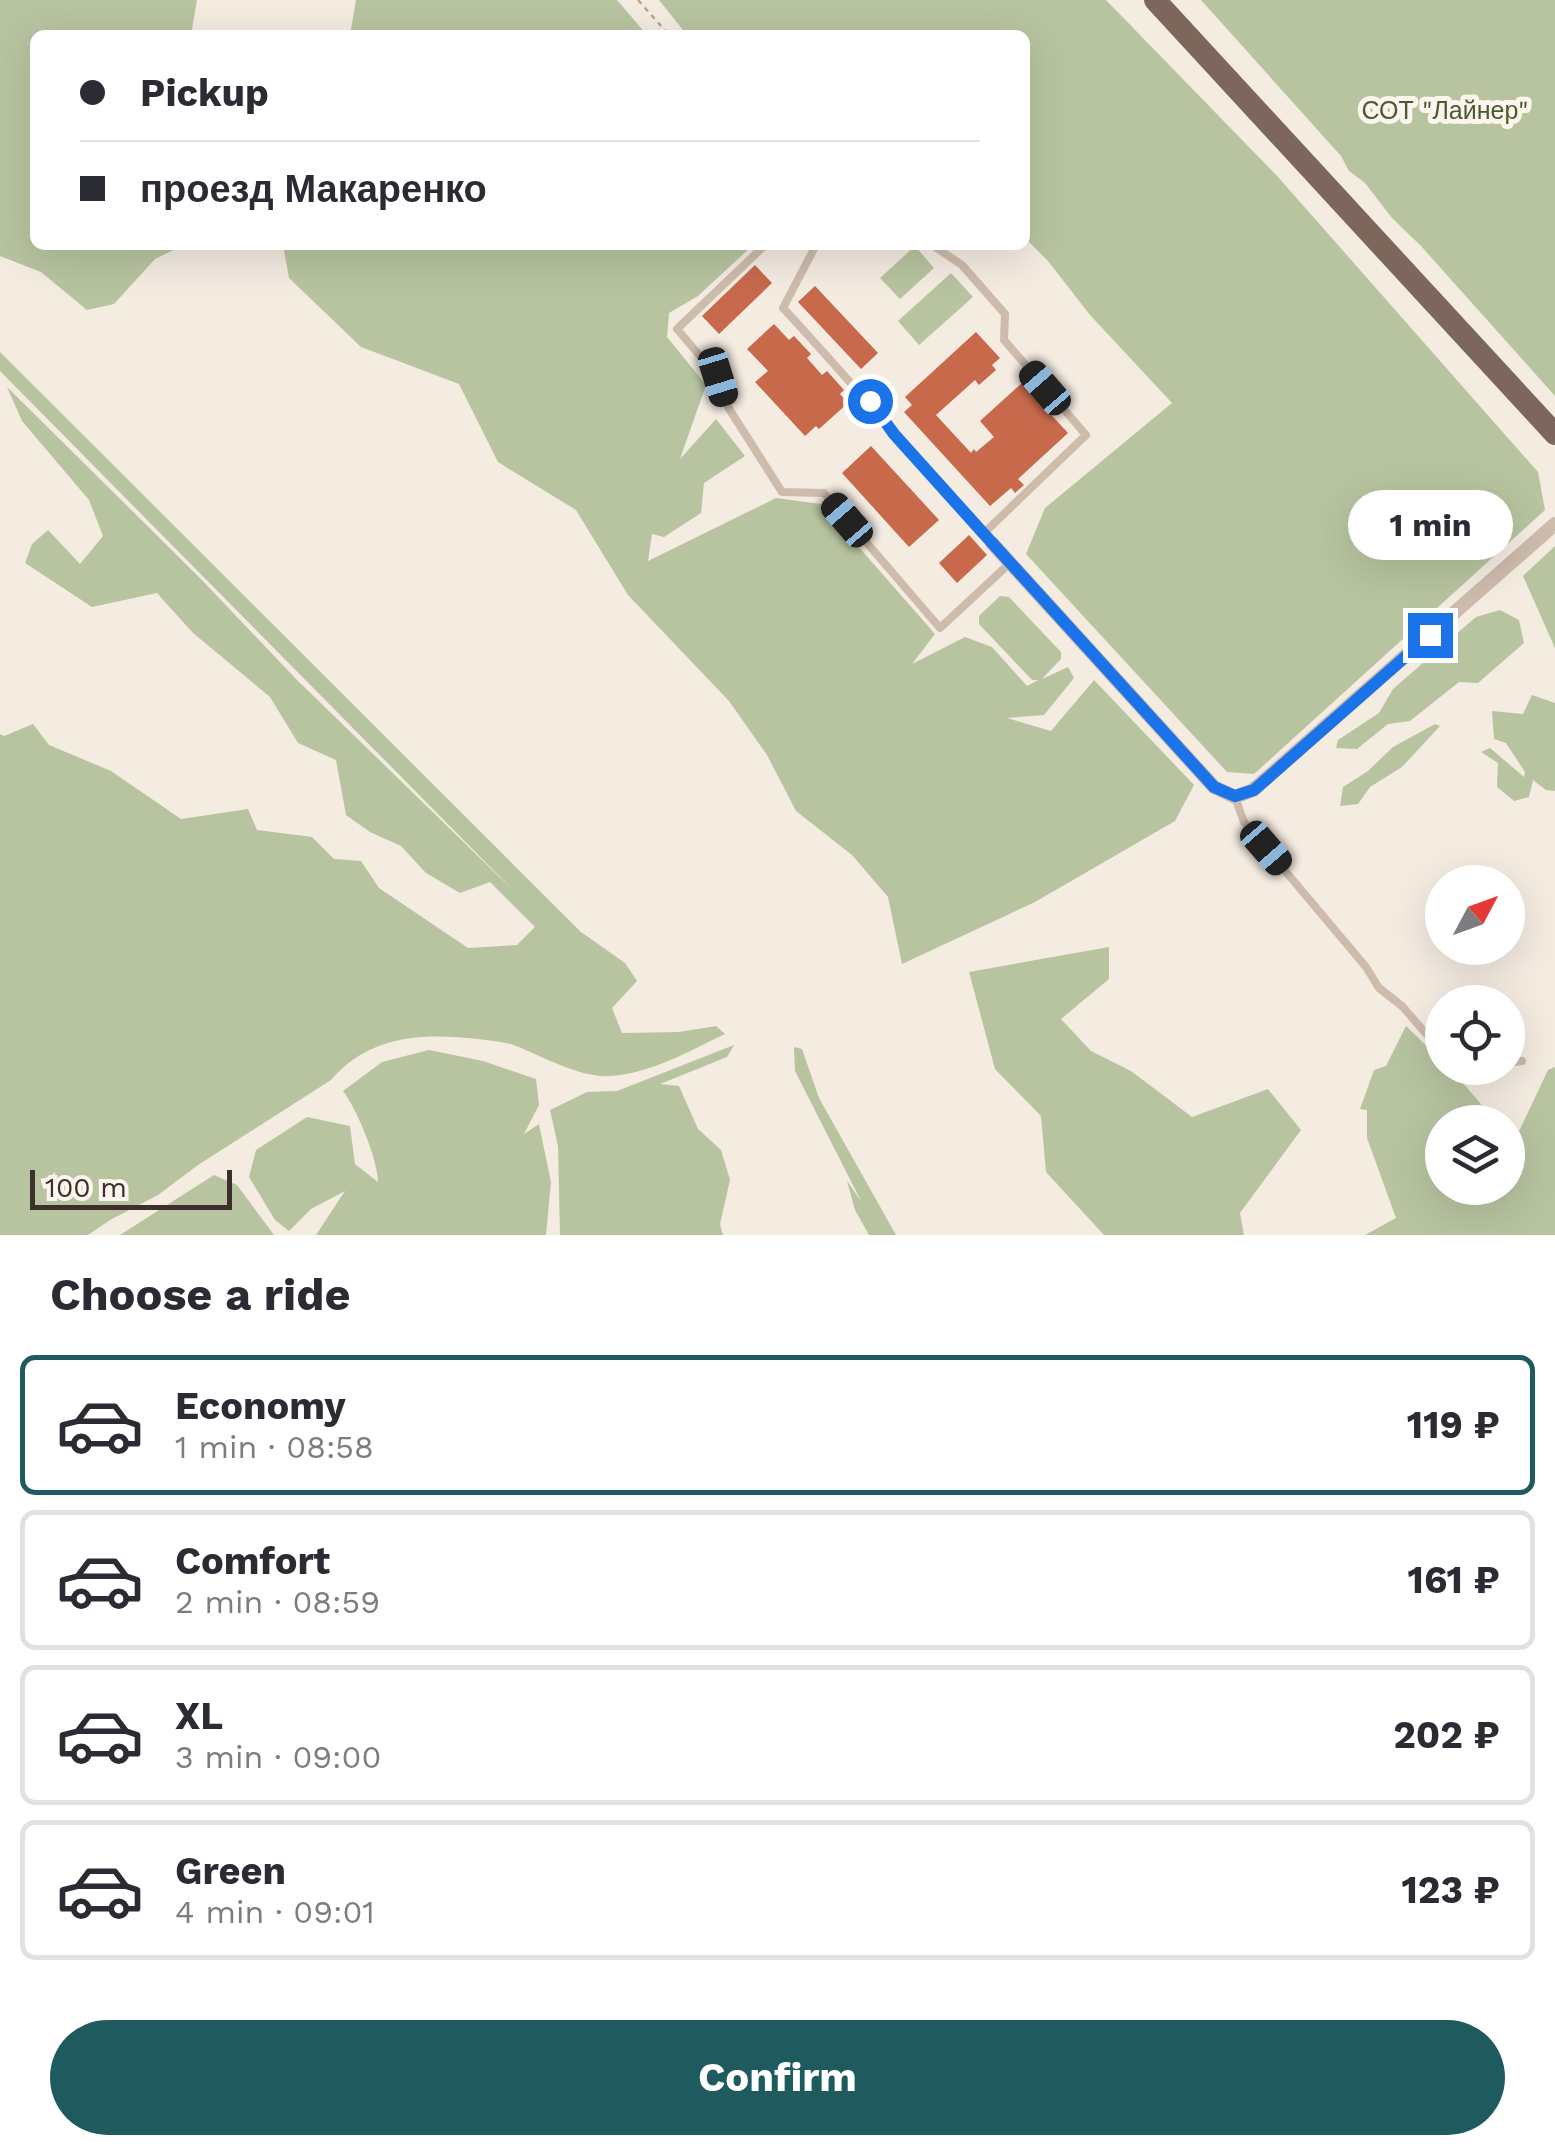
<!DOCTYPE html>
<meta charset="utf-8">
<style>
body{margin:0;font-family:"Work Sans",sans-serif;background:#f2f2f3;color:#2b2b33;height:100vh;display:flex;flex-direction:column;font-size:38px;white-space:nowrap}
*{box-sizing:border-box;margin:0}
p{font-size:32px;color:#7c7c81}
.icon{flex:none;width:55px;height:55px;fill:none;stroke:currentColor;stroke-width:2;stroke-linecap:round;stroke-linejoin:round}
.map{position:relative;height:1235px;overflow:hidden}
.panel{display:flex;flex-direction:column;background:#fff;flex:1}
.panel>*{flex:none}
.top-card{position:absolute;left:30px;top:30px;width:1000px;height:220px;border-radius:15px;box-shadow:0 10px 40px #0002;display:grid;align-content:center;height:220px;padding:0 50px;background:#fff}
.needle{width:65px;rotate:49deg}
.buttons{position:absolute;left:1425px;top:865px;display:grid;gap:20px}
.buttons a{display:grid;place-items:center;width:100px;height:100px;border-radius:50%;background:#fff;box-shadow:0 10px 40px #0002;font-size:50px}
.scale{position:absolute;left:30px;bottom:25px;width:202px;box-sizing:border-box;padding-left:10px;border:5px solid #3b302b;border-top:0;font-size:28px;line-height:35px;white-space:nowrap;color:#3b302b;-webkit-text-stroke:8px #fbf5ee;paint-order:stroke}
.end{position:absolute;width:45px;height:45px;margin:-22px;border:12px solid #1a73e8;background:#fff;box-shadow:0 0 0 5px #fff}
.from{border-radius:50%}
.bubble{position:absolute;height:70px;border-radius:35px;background:#fff;box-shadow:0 10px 40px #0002;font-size:32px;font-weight:700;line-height:70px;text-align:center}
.car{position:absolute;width:30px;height:60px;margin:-30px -15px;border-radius:12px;box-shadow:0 0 8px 2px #0007;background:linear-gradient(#222 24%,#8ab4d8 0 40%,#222 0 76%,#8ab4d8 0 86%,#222 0)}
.top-card b{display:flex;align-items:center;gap:35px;height:95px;font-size:38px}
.top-card b+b{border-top:2px solid #e1e1e2}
.top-card i{width:25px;height:25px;background:#2b2b33}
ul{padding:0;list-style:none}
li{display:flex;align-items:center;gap:30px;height:140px;margin:0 20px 15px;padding:0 30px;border:5px solid #e1e1e2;border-radius:15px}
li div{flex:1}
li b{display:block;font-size:38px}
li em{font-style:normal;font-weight:700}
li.active{border-color:#1f5a5e}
li>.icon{width:90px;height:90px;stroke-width:1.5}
h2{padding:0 50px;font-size:45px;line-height:120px}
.button{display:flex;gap:20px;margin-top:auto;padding:20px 50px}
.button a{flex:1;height:115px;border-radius:60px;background:#1f5a5e;color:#fff;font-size:40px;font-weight:700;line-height:115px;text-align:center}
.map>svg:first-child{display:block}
.green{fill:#b8c4a0}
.building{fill:#c8694b}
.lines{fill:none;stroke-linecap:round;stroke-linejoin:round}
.path{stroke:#b9a596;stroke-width:2.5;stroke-dasharray:5 5;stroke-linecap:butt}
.lane{stroke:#cdbbac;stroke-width:8}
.street{stroke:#cdbbac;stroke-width:14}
.primary{stroke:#7d675c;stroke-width:22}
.route{stroke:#1a73e8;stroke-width:12}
.labels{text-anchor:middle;stroke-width:10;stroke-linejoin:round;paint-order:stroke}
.park-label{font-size:25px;fill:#4a5a2e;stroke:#fbf5ee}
</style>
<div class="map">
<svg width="1555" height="1235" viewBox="0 0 1555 1235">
<rect width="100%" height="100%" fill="#f4ebe1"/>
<g class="green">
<path d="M0 0H197L191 35H35V245H184L155 259 114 304 87 310 41 272 0 256Z"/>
<path d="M356 0H617L647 35H350Z"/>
<path d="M659 0H1106L1278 177 1538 472 1545 510 1254 774 1227 772 1026 554 1045 508 1172 403 1090 315 1048 261 1025 238V35H687Z"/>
<path d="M1201 0H1555V396L1421 246 1392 218 1365 183 1349 171 1341 156Z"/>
<path d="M283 245H753L698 296 669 313 667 337 706 385 680 459 716 419 745 456 704 483 701 513 664 537 652 534 648 561 776 498 821 504 935 634 912 664 965 637 992 647 1027 686 1038 680H1032L979 624V616L1000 596 1009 597 1061 652V659L1042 679 1068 667 1074 678 1044 715 1007 718 1051 731 1094 680 1194 785 1175 821 1035 902 902 964 888 897 852 855 796 811 767 755 729 701 628 595 576 510 498 462 459 384 361 347 289 278Z"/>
<path d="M915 246 934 268 900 299 880 278Z"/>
<path d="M951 273 973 297 919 345 898 321Z"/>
<path d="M0 352 581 932 625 963 637 981 612 1008 622 1033 679 1032 716 1026 725 1034C689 1051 652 1073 611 1076 579 1078 545 1057 516 1046 504 1041 491 1041 478 1039 422 1033 370 1035 331 1080L198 1165 158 1195 110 1220 88 1235H0V734L4 736 33 724 49 745 111 771 181 819 248 809 257 830 312 837 334 859 361 861 379 888 468 948 517 945 535 927 490 882 460 893 426 873 401 846 370 832 346 815 336 760 298 743 270 697 193 633 157 593 92 607 25 563 32 544 48 530 80 564 103 536 89 500 22 421 7 387 199 577 296 679 517 894 0 371Z"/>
<path d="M1555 546V648L1523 576Z"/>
<path d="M1500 610 1519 620 1524 643 1478 683 1459 682 1410 721 1388 724 1357 749 1336 748 1338 740 1379 713 1393 689 1476 617Z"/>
<path d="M1532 695 1555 703V791L1546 790 1533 780 1529 797 1514 801 1497 787 1498 763 1481 752 1490 748 1524 777 1525 772 1506 743 1494 739 1492 711 1523 714Z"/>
<path d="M1435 724 1440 726 1402 767 1370 787 1358 804 1340 806 1343 787 1368 771 1393 747Z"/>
<path d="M1109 947V979L1061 1019 1091 1051 1131 1071 1192 1117 1268 1089 1301 1130 1240 1213 1244 1235H1104L1046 1172 1041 1116 995 1069 969 972Z"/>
<path d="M1406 1026 1442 1061V1068L1452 1070 1496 1122H1442V1188H1508V1136L1514 1142 1548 1070 1555 1067V1235H1365L1396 1218 1367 1138V1110L1360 1109 1374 1070 1386 1066Z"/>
<path d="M734 1045 727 1057 660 1084 679 1086 698 1129 721 1150 730 1180 720 1224 723 1235H560L558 1146 550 1110 587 1092 617 1091Z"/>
<path d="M794 1047 802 1049 819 1098 896 1235H869L855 1210 847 1181 861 1201 795 1071Z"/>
<path d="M429 1050 483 1061 536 1079 539 1105 524 1134 539 1124 551 1182 546 1235H316L345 1191 311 1209 289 1231 275 1220 249 1177 256 1150 307 1117 350 1126 355 1164 378 1182C378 1160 357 1109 343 1091L382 1062Z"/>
<path d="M214 1175 237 1185 274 1235H120Z"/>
</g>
<g class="building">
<path d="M755 265 772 283 719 334 702 316Z"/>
<path d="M815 286 878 353 861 369 798 302Z"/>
<path d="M774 324 789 340 794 336 811 354 807 358 822 375 827 371 844 390 840 394 848 403 819 429 816 426 805 436 755 382 768 371 747 349Z"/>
<path d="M976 332 1000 358 992 365 996 370 979 385 975 380 936 415 971 453 974 449 976 452 994 437 980 421 1022 383 1068 433 1018 479 1024 485 1015 493 1011 488 990 506 904 412 912 405 905 397Z"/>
<path d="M871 446 939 520 909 547 842 473Z"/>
<path d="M969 535 987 555 957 583 939 563Z"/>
</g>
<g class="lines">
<path class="path" d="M638 0 669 35"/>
<g class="lane">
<path d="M765 245 677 329 718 377 728 407 782 492 824 493 940 628 1010 563"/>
<path d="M816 245 783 308C852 382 917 460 985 536"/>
<path d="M932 245 962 265 1005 314 1004 340 1086 435 983 534"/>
<path d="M1235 797 1244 822 1366 967 1379 988 1402 1006 1442 1052"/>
<path d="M1508 1063 1522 1061"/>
</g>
<path class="street" d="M992 543 1214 787 1235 797 1253 790 1555 524"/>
<path class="primary" d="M1155 0 1555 434"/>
</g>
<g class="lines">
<path class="route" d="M870 401 894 434 984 534 1214 787 1235 796 1254 790 1430 635"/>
</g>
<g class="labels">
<g class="park-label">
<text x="1445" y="119">СОТ "Лайнер"</text>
</g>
</g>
</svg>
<div class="buttons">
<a><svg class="needle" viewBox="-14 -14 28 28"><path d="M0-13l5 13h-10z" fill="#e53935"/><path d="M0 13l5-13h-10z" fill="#7c7c81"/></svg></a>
<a><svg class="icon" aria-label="locate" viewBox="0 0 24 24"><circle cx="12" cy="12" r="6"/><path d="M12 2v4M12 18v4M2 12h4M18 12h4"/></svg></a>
<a><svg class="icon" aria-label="layers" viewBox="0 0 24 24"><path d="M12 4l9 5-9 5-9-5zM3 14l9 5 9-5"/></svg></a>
</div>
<div class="scale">100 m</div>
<i class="end from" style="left:870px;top:401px"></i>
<i class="end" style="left:1430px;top:635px"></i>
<div class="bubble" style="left:1348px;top:490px;width:165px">1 min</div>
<i class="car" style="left:718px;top:377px;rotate:163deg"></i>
<i class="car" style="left:1045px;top:388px;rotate:319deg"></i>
<i class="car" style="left:847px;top:520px;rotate:319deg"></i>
<i class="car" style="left:1266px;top:848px;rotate:139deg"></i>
<div class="top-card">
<b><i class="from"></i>Pickup</b>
<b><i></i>проезд Макаренко</b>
</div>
</div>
<section class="panel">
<h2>Choose a ride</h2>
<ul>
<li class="active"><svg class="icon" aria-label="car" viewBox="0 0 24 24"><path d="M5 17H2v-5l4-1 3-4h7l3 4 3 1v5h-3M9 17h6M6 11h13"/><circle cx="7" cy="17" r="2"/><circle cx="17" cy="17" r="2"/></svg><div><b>Economy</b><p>1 min · 08:58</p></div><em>119 ₽</em></li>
<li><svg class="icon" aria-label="car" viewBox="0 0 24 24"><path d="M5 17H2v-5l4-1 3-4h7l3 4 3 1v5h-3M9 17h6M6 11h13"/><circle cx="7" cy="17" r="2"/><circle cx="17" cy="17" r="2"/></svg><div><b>Comfort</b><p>2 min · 08:59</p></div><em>161 ₽</em></li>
<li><svg class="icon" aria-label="car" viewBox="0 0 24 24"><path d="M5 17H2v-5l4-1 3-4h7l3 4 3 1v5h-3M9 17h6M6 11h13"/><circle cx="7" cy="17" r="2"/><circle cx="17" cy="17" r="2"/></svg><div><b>XL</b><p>3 min · 09:00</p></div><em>202 ₽</em></li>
<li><svg class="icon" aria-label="car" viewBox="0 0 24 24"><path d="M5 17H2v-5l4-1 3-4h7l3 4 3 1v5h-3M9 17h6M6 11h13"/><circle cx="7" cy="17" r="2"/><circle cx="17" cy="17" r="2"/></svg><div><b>Green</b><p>4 min · 09:01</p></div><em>123 ₽</em></li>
</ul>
<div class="button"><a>Confirm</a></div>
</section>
